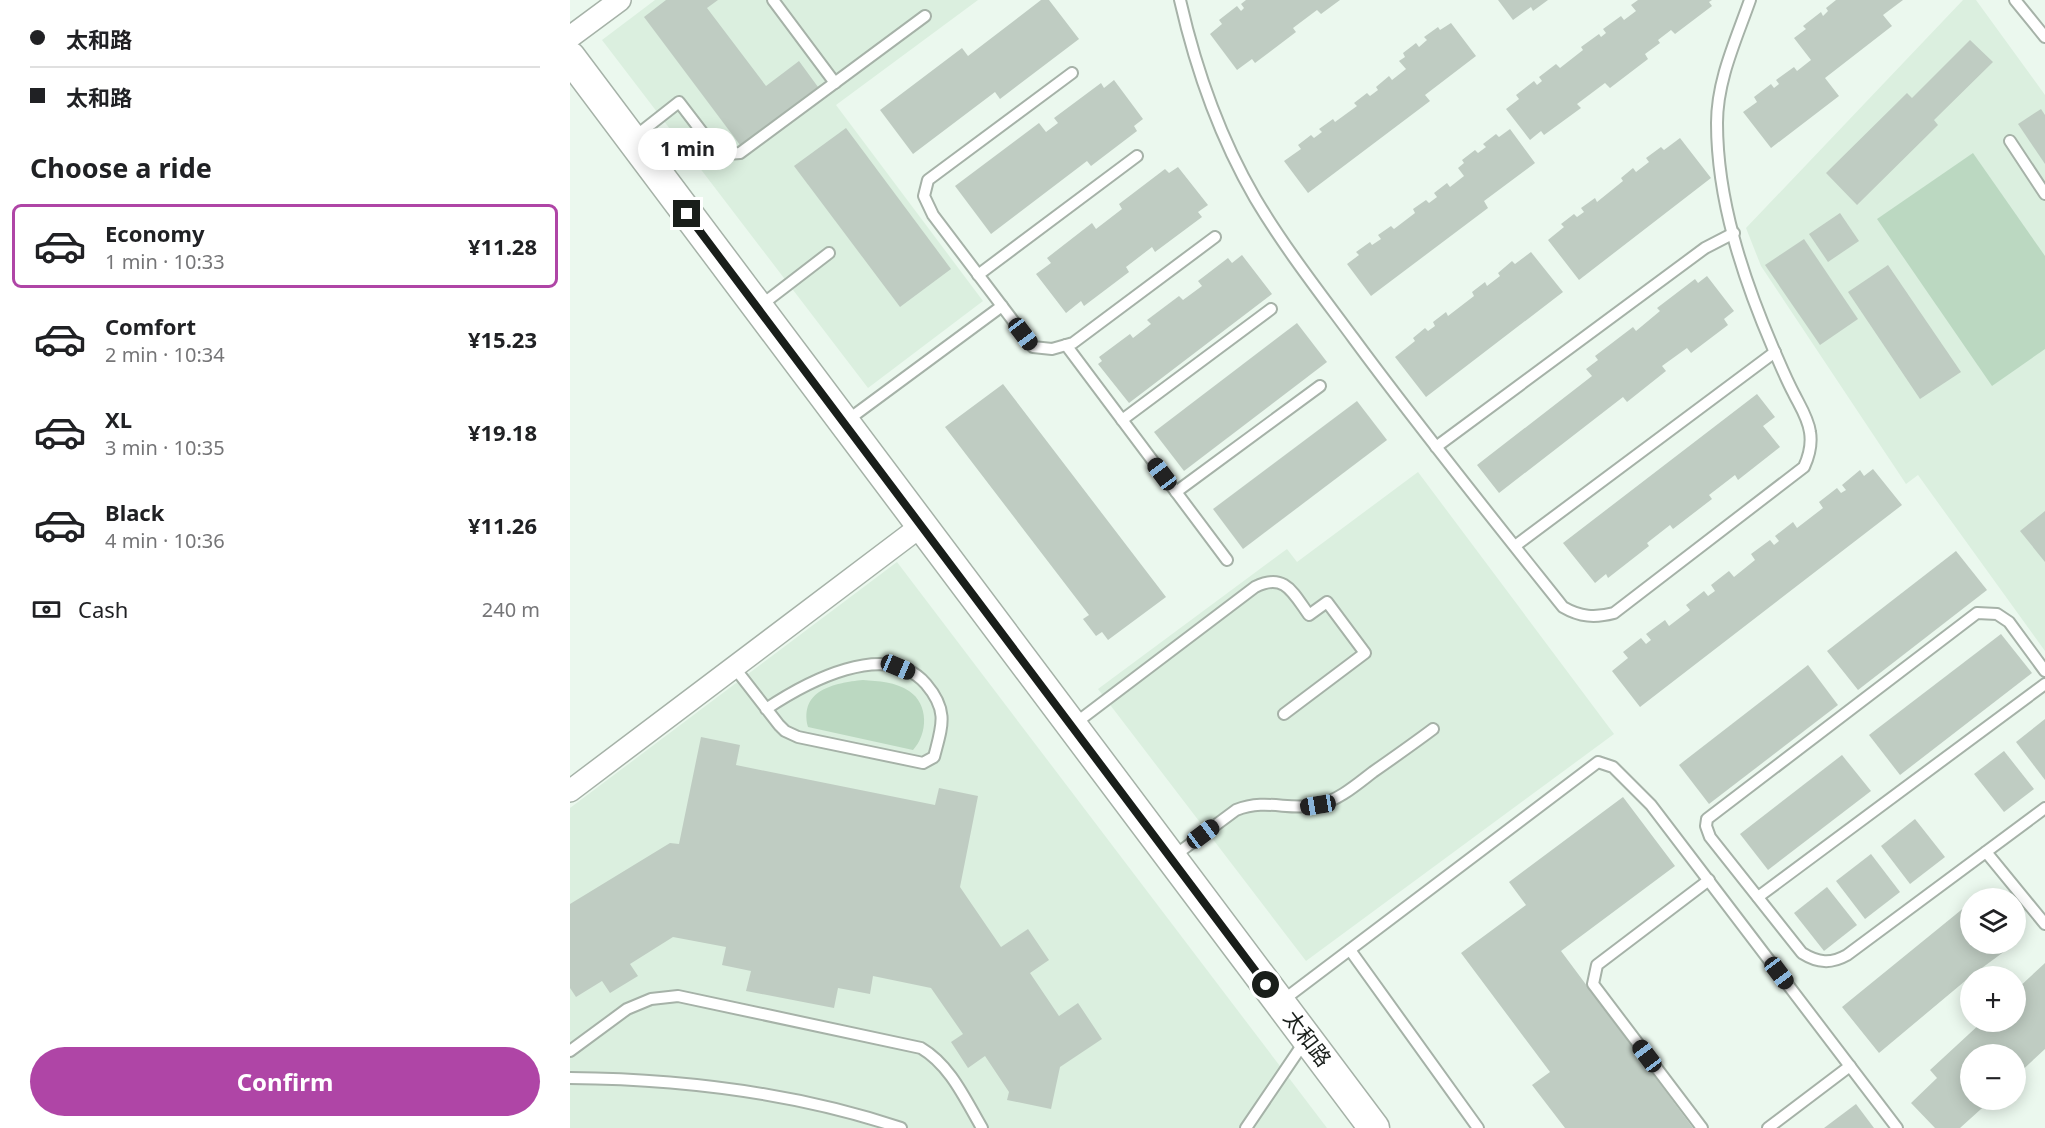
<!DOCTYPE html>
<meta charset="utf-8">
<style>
body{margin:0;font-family:"Noto Sans","Noto Sans SC",sans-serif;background:#f6f6f6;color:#202124;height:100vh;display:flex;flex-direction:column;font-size:22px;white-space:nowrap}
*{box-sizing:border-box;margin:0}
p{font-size:20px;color:#757577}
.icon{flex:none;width:33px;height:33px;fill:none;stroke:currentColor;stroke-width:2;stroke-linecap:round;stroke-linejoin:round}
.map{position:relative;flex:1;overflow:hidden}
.panel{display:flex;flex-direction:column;background:#fff;width:570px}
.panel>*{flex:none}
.guide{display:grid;align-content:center;height:132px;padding:0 30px;background:#fff}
.fabs{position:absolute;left:1390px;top:888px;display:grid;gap:12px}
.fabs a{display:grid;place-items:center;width:66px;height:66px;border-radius:50%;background:#fff;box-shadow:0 3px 15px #0003;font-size:30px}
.end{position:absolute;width:27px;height:27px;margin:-14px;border:8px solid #191e1a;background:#fff;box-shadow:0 0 0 3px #fff}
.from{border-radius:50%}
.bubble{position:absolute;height:42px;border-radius:21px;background:#fff;box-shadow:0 3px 15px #0003;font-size:20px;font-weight:700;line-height:42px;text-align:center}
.car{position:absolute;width:18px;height:36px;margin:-18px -9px;border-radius:8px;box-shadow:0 0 4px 2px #0007;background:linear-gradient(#222 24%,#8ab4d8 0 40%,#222 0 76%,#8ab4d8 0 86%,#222 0)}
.guide b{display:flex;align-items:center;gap:21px;height:57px;font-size:22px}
.guide b+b{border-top:2px solid #e0e0e0}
.guide i{width:15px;height:15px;background:#202124}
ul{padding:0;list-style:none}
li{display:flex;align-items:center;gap:18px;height:84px;margin:0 12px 9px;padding:0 18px;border:3px solid transparent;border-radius:9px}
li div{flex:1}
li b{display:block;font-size:22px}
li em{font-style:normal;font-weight:700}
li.active{border-color:#af45a6}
li>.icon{width:54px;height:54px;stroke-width:1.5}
h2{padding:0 30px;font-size:27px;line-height:72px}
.pay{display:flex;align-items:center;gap:15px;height:66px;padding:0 30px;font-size:22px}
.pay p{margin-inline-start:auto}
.action{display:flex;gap:12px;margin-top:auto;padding:12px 30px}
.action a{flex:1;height:69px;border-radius:36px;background:#af45a6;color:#fff;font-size:24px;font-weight:700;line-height:69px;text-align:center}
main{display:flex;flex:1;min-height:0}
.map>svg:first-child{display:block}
.built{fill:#dbefdf}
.green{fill:#bbd8c1}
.building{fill:#bfccc2}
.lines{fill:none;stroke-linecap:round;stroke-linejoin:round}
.lane-casing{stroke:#a6b2a8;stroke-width:14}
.street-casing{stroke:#a6b2a8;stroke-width:24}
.secondary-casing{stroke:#a6b2a8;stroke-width:33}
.lane{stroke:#fff;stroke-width:10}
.street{stroke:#fff;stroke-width:21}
.secondary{stroke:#fff;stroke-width:30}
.route{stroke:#191e1a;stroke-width:8}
.labels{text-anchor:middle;stroke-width:6;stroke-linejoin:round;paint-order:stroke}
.street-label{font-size:21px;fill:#191e1a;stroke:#fff}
</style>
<main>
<section class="panel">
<div class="guide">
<b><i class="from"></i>太和路</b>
<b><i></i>太和路</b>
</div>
<h2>Choose a ride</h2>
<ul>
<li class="active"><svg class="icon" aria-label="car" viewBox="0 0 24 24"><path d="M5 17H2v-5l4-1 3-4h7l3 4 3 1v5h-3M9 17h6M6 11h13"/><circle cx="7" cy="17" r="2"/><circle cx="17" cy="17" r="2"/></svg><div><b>Economy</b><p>1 min · 10:33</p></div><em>¥11.28</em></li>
<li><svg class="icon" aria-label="car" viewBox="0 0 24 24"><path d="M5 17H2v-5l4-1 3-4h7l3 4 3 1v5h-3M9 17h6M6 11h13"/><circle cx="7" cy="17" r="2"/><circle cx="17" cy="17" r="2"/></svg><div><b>Comfort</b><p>2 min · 10:34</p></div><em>¥15.23</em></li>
<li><svg class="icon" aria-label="car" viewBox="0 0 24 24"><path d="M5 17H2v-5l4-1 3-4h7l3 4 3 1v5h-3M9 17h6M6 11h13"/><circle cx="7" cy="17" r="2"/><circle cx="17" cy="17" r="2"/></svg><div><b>XL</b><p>3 min · 10:35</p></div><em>¥19.18</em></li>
<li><svg class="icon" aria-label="car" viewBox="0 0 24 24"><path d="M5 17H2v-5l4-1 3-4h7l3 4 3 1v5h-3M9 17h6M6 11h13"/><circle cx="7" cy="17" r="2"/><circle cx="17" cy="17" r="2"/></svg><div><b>Black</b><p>4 min · 10:36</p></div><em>¥11.26</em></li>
</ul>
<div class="pay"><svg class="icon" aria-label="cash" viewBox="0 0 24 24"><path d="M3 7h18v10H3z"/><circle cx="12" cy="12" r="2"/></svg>Cash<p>240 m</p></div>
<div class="action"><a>Confirm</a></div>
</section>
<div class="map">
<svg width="1475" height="1128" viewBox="0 0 1475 1128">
<rect width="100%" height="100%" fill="#ebf8ee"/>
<g class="built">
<path d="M85 0H408L266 105 413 301 298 388 32 40Z"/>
<path d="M1393 0H1406L1475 95V651L1348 475 1336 484 1191 266 1176 228Z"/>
<path d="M848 472 1044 734 736 961 528 689 717 549 727 562Z"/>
<path d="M327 562 757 1128H0V808Z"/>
</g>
<g class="green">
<path d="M1403 153 1475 256V349L1422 386 1307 219Z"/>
<path d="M293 680C308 681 326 682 339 691 359 704 358 734 343 750L238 727C229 690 264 683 293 680Z"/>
</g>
<g class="building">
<path d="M96 0H148L137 8 196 86 229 61 248 87 170 145 74 17Z"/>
<path d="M471 0H479L509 39 430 99 425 92 343 154 310 110 392 48 398 56Z"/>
<path d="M676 0H770L751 14 747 10 723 28 726 32 685 63 682 59 667 70 640 34 652 24 649 20 667 6 671 11 674 8 671 4Z"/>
<path d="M928 0H978L963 11 961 7 943 20Z"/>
<path d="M1068 0H1142L1139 2 1142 6 1105 34 1101 30 1088 40 1090 43 1075 54 1078 59 1040 88 1035 83 1007 104 1011 108 974 135 971 131 960 140 936 109 949 99 946 95 964 81 967 85 972 81 969 77 986 64 990 68 1013 50 1011 47 1029 34 1031 37 1036 33 1033 29 1051 16 1054 20 1066 11 1061 5Z"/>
<path d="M1266 0H1333L1313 15 1322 26 1255 78 1269 96 1201 148 1173 112 1187 102 1184 97 1201 84 1204 88 1209 84 1206 80 1224 67 1227 71 1241 60 1224 38 1236 29 1233 26 1251 12 1253 16 1258 11 1256 8Z"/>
<path d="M881 23 906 56 855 95 860 101 738 193 714 161 731 149 728 145 741 135 744 138 752 132 749 129 763 119 765 122 787 106 784 103 797 93 800 96 808 90 806 87 819 76 822 80 836 69 829 61 835 57 833 53 846 43 849 47 857 40 854 37 868 27 870 30Z"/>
<path d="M1400 40 1423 62 1364 120 1368 125 1287 205 1256 173 1337 93 1342 98Z"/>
<path d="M544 80 573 119 564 126 567 131 521 166 517 161 421 234 385 186 469 123 476 132 488 123 484 118 531 83 534 88Z"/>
<path d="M1471 109 1475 115V164L1448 124Z"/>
<path d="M276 128 381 269 330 307 224 166Z"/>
<path d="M940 129 965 163 914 201 918 208 801 296 777 264 789 255 786 252 800 242 802 245 811 239 808 235 821 226 824 229 845 213 843 209 856 200 859 203 867 197 864 193 877 183 880 187 894 176 888 168 894 163 892 160 905 150 908 153 916 147 913 144 926 134 929 137Z"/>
<path d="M1110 138 1141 178 1009 280 978 240 994 227 991 224 1004 214 1007 217 1014 212 1011 208 1025 198 1027 202 1053 181 1051 178 1063 168 1066 172 1079 162 1076 158 1091 147 1094 150Z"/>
<path d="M608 167 638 205 628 212 632 217 585 252 582 247 556 267 559 272 514 306 511 301 496 313 466 274 481 263 477 258 522 223 526 229 552 209 549 204 595 169 599 173Z"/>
<path d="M1270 213 1289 241 1258 262 1239 234Z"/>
<path d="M1234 239 1288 319 1250 345 1195 265Z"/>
<path d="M961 252 993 292 856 397 825 357 845 341 843 338 855 328 858 331 865 326 863 322 876 312 878 316 904 296 902 292 915 282 917 286 930 276 928 273 942 261 945 264Z"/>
<path d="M672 255 702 294 559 403 528 364 532 361 529 357 560 334 563 338 581 324 577 320 609 296 613 300 632 286 628 281 658 258 662 263Z"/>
<path d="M1318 265 1391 372 1350 399 1278 292Z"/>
<path d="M1137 276 1164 311 1154 319 1158 325 1121 353 1117 348 1092 366 1096 371 1057 402 1053 397 929 493 907 465 1022 376 1016 369 1028 360 1025 356 1063 327 1066 331 1090 311 1087 308 1125 279 1128 283Z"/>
<path d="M727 323 757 362 614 471 584 432Z"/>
<path d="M433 384 596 597 538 640 532 632 526 636 513 619 519 615 375 427Z"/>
<path d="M1187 394 1205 417 1193 426 1210 447 1168 480 1165 475 1139 495 1142 499 1103 529 1100 525 1077 543 1079 546 1038 578 1036 574 1025 583 993 543Z"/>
<path d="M787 401 817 440 673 549 643 509Z"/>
<path d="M1303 469 1332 505 1070 707 1042 671 1058 658 1053 652 1071 638 1076 644 1081 640 1076 634 1095 620 1099 626 1120 610 1116 605 1134 591 1138 596 1145 591 1141 585 1159 571 1164 577 1185 560 1181 554 1200 540 1204 545 1209 541 1205 536 1223 522 1227 528 1253 508 1249 502 1267 488 1271 493 1276 490 1272 485 1290 470 1294 476Z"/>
<path d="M1475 511V562L1450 531Z"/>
<path d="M1386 551 1417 590 1288 690 1257 651Z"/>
<path d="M1431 634 1462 673 1330 775 1299 735Z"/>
<path d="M1238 665 1268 705 1139 804 1109 765Z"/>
<path d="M1475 719V780L1446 742Z"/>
<path d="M131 737 170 745 166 765 365 805 369 788 408 796 390 887 431 947 458 929 479 960 460 973 489 1016 508 1003 532 1039 490 1067 481 1109 437 1100 439 1092 415 1056 398 1068 381 1042 393 1034 361 988 303 976 300 994 268 988 264 1008 176 991 181 971 152 965 156 947 103 937 60 964 68 976 40 993 32 981 6 997 0 988V904L100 843 109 844Z"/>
<path d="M1434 751 1464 789 1434 812 1404 774Z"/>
<path d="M1272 755 1301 791 1198 870 1170 834Z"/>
<path d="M1053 797 1105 866 991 951 1123 1128H995L962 1085 980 1072 891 953 956 905 939 882Z"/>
<path d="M1345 819 1375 857 1340 884 1311 846Z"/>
<path d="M1301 854 1330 892 1295 919 1266 881Z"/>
<path d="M1257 887 1287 925 1254 951 1224 913Z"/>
<path d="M1401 902V944H1436L1439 948 1401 976 1309 1053 1272 1007Z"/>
<path d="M1475 963V1049L1446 1076V1054H1401V1100H1421L1390 1128H1365L1341 1103 1367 1078 1360 1070 1412 1022H1446V990Z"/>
<path d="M1286 1104 1304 1128H1254Z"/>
</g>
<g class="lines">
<defs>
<g id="lane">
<path d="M203 0 265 83"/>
<path d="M610 0C626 70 649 136 685 198 714 247 750 293 784 339 851 430 922 518 993 607 1010 617 1025 618 1044 613L1234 467C1239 456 1242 444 1240 432 1238 418 1230 406 1224 394 1216 379 1210 364 1203 348 1173 278 1147 200 1147 123 1147 80 1166 40 1180 0"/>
<path d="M1445 0 1475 37"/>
<path d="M502 73 358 180 354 196 363 215 463 347 482 349 503 343 645 237"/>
<path d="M62 139 109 102 145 149 157 154 170 153 355 16"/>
<path d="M1440 141 1475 194"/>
<path d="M408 275 567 156"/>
<path d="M190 306 259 253"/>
<path d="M496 345 657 560"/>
<path d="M552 420 701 309"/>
<path d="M275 422 432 306"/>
<path d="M866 447 1135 248 1164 233"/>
<path d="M606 492 750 386"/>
<path d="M945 546 1205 352"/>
<path d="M164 667 209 725 215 731 228 737 353 763 364 757C372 726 379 711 356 684 316 638 235 683 196 709"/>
<path d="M1475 671 1439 622 1427 614 1407 613 1137 819 1136 826 1140 837 1232 953C1248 963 1261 964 1277 955L1475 808"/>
<path d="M503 725 685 587C715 572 723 593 739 615L757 602 795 653 714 714"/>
<path d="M1416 852 1475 924"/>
<path d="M604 856 666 810C697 798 718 811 748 805 769 800 786 785 803 772 823 758 843 744 863 729"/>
<path d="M1188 897 1475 684"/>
<path d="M780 950 908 1128"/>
<path d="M712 1001 1028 762 1043 767 1081 805 1327 1128"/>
<path d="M0 1051 57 1009 81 999 108 996 351 1048C380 1065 395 1099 412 1128"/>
<path d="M0 1078C113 1079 223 1092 331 1128"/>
<path d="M676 1128 735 1041"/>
<path d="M1132 1128 1023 984 1027 965 1139 880"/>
<path d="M1198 1128 1280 1066"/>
</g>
<g id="street">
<path d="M0 37 50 0"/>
<path d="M0 791 351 526"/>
</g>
<path id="secondary" d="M0 57 804 1128"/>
</defs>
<use href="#lane" class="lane-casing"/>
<use href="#street" class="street-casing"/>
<use href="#secondary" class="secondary-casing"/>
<use href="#lane" class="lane"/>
<use href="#street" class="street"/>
<use href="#secondary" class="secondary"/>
</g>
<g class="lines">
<path class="route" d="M117 214 696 985"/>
</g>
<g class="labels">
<g class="street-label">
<text transform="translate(737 1039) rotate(53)" y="7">太和路</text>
</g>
</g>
</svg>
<div class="fabs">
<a><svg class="icon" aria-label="layers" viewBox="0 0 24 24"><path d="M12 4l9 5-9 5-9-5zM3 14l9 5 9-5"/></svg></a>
<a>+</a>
<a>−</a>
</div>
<i class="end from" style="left:696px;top:985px"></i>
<i class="end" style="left:117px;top:214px"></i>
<div class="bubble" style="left:68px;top:128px;width:99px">1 min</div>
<i class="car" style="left:453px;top:334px;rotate:143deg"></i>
<i class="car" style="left:592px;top:474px;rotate:323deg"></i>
<i class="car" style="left:328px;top:667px;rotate:113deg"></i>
<i class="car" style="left:748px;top:805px;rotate:261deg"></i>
<i class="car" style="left:633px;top:834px;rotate:53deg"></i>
<i class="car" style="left:1209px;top:973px;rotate:143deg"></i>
<i class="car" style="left:1077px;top:1056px;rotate:323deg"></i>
</div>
</main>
